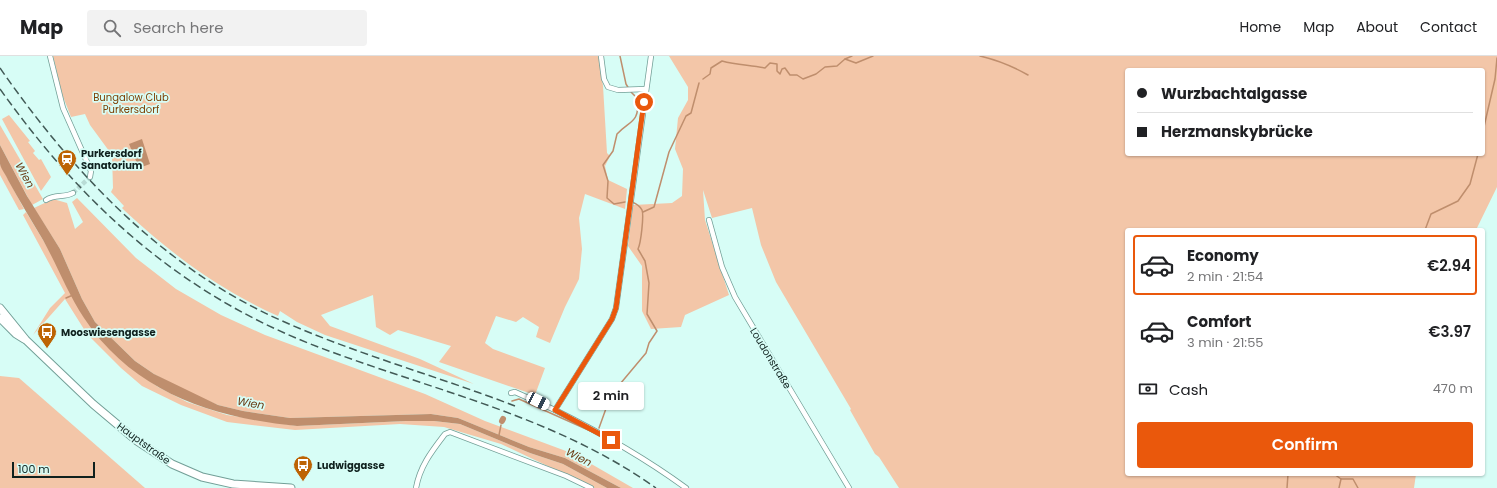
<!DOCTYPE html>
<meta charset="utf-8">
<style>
body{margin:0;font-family:Poppins,sans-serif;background:#f2f2f2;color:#202124;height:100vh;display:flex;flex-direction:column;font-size:15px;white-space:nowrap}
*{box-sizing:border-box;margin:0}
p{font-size:13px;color:#757577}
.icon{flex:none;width:22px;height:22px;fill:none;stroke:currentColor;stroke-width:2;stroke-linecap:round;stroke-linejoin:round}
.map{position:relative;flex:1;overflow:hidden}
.panel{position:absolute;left:1125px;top:172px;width:360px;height:248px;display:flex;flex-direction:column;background:#fff;border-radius:4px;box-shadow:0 1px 3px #0004}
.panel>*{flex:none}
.banner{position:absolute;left:1125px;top:12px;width:360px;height:88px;border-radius:4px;box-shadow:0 1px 3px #0004;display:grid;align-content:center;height:88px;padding:0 12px;background:#fff}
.scale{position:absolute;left:12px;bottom:10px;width:83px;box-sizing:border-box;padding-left:4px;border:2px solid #0f211e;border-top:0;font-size:11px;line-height:14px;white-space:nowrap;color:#0f211e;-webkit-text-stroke:3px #d7fdf6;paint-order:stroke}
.end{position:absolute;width:18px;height:18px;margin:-9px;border:5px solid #ea580c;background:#fff;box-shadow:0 0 0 2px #fff}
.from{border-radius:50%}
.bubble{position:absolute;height:28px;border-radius:4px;background:#fff;box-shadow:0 1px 3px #0004;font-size:13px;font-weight:600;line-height:28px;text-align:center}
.car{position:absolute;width:12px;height:24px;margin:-12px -6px;border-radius:5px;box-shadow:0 0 3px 1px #0007;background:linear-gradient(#fff 24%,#345 0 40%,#fff 0 76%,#345 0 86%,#fff 0)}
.banner b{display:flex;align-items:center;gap:14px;height:38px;font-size:15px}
.banner b+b{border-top:1px solid #e0e0e0}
.banner i{width:10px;height:10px;background:#202124}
ul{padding:7px 0 0;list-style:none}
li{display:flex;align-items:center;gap:12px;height:60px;margin:0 8px 6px;padding:0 4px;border:2px solid transparent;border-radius:4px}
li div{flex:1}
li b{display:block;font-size:15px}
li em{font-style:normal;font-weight:600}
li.active{border-color:#ea580c}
li>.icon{width:36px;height:36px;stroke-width:1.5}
.pay{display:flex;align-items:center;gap:10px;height:44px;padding:0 12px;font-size:15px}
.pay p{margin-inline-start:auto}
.action{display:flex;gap:8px;margin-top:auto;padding:8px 12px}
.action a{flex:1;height:46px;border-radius:4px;background:#ea580c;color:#fff;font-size:16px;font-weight:600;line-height:46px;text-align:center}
header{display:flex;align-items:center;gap:24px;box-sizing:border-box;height:56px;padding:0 20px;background:#fff;border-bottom:1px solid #e0e0e0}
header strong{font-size:19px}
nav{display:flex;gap:22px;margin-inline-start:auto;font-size:14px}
.search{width:280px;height:36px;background:#f2f2f2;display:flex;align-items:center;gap:10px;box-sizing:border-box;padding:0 14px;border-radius:4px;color:#757577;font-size:15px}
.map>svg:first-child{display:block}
.green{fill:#f3c6a8;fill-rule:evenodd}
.water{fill:#bf8e6d}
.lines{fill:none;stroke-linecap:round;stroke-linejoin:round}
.stream{stroke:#bf8e6d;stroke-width:1.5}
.canal{stroke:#bf8e6d;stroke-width:6}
.street-tunnel{stroke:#b9dcd6;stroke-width:4.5;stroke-dasharray:4.5 2;stroke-linecap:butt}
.street-casing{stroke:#729f97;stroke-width:6}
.primary-casing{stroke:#729f97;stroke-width:9}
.street{stroke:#fff;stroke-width:4.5}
.primary{stroke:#fff;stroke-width:7}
.rail{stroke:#425a56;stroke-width:1.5;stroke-dasharray:8 4;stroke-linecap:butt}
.route{stroke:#ea580c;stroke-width:5}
.labels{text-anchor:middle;stroke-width:3.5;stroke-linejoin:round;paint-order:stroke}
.park-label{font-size:10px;fill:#7d4004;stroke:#d7fdf6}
.poi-label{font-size:10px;font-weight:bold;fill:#0f211e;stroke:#d7fdf6;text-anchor:start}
.street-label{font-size:10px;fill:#0f211e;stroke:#d7fdf6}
.water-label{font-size:11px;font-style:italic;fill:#6a3b14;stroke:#d7fdf6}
</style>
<header>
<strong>Map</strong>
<div class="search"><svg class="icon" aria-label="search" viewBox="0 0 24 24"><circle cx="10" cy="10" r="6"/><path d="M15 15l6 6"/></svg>Search here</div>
<nav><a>Home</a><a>Map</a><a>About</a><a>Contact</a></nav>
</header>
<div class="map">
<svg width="1497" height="432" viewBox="0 0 1497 432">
<rect width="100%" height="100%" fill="#d7fdf6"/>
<g class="green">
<path d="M53 0H599L603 30 607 97 610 100 605 110 608 124 627 133 625 153 585 138 579 162 582 193 579 223 565 251 550 287 536 281 539 271 523 261 516 266 496 260 485 287 493 293 545 312 535 339 439 306 451 290 398 274 390 279 376 271 373 239 321 259 330 270 420 303 474 328 325 279 297 266 280 255 278 260C220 234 171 198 125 155L122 152 124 150 111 136 113 132 112 99 90 69 85 58 71 61 62 38Z"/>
<path d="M669 0H1497V131L1476 174H1127V418H1416L1414 432H899L879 401 875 398 850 354 851 353 776 226 761 189 752 152 712 162 703 134 705 164 729 239 685 259 681 271 651 273 642 255V210L628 190 633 149 672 147 682 140 683 113 675 93 678 62 688 44V31ZM1127 14H1483V98H1127Z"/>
<path d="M9 59 30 85 28 86 35 95 33 97 39 104 41 103 51 121 41 135 2 63Z"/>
<path d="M0 69 43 143 32 149 0 89Z"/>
<path d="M0 108 24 153 19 154 0 119Z"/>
<path d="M77 142 136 202 176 233 221 259 265 279 425 338 485 365 574 398 633 432H621L565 402 529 391 458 362 431 358 290 362 243 355 218 349 187 336 154 318 135 305 95 266 82 243 60 193 34 152 53 143 67 147 75 173 83 166 72 146Z"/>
<path d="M26 156 52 199 84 261 117 299 131 312 158 331 187 346 227 359 297 370 406 365H434L460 368 530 397 563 408 607 432H594L501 388 444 371 400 368 295 374 227 366 181 349 142 330 121 312 87 278 65 243 33 279 50 252 65 237 23 159Z"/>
<path d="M0 320 19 322 145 432H0Z"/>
</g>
<g class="water">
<path d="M142 83 150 108 139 112 129 88Z"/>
<path d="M0 89 27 140 60 193 82 243 95 266 135 305 154 318 218 349 243 355 290 362 431 358 458 362 529 391 565 402 621 432H607L563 408 530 397 460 368 434 365H406L297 370C213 362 133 336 84 262 68 238 57 209 43 184 31 164 19 144 8 124 6 119 1 113 0 108 0 102 0 95 0 89Z"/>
</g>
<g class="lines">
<g class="stream">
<path d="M620 0 626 28 629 33"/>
<path d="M980 0C997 4 1014 11 1028 19"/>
<path d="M845 3 856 7 873 0"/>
<path d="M703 23 710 18 711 12 722 5C737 9 750 9 765 12L770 7 777 8V15L780 18 782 13 785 12 790 19H797L803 23 816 18 825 11 837 10 845 3 852 0"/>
<path d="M1483 75 1495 23 1497 2"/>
<path d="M625 146 614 148 607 142 608 125 603 109 613 95 617 78C630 64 639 68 638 43L631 36"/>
<path d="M643 156 654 151 669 96 686 60 691 57 699 27"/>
<path d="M1425 174 1431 158 1458 145 1470 128 1478 98"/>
<path d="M66 242 73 239"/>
<path d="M512 345 519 343 595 377"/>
<path d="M599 372 608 347 615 334 646 297 649 287 657 275 647 258 649 227 645 205 638 193C641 187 644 159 642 154 640 150 637 148 632 146"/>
<path d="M499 379 501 369"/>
<path d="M1334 418 1341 423H1353L1358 432"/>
<path d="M1287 432 1288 418"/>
<path d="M1339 432 1341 423"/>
</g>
<path class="canal" d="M502 365 503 363"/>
<path class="street-tunnel" d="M73 137 90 121"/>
<defs>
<g id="street">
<path d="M50 0 63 52 91 115 90 121"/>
<path d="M601 0 604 23 608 31 618 34 646 33"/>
<path d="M651 0 616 252 612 263 555 354C601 377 645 402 686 432"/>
<path d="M46 144C55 138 64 142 73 137"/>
<path d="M709 164 722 211 735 241 849 432"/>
<path d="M511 337 515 336 555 354"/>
<path d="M416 432C420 410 432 395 445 378L450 376 566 420 591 432"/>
</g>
<g id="primary">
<path d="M0 252 26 284 93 348 137 385 172 408 202 421 233 428 291 432"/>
<path d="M0 262 16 278 24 283"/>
</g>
</defs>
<use href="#street" class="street-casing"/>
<use href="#primary" class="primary-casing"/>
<use href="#street" class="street"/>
<use href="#primary" class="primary"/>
<g class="rail">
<path d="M0 12C73 117 162 211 280 264 356 298 437 320 515 350"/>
<path d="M0 33C82 148 176 234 308 287 425 333 552 358 656 432"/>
</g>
</g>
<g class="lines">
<path class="route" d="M611 384 555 354 612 263 616 252 644 46"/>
</g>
<defs>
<symbol id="station-pin" viewBox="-11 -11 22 30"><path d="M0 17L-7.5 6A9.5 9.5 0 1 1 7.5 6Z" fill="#bd6303" stroke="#d7fdf6"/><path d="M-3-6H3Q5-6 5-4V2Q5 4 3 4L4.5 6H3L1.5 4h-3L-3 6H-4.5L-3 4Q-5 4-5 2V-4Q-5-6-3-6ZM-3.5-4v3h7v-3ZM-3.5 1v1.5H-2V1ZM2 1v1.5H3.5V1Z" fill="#fff"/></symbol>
<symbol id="bus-pin" viewBox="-11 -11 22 30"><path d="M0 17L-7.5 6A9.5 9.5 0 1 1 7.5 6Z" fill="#bd6303" stroke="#d7fdf6"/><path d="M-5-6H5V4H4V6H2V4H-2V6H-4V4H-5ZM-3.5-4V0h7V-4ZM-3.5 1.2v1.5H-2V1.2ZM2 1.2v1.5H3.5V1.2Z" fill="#fff"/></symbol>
</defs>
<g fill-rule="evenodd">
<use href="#station-pin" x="56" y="92" width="22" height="30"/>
<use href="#bus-pin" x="36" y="265" width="22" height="30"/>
<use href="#bus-pin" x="292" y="398" width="22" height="30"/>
</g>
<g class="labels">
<g class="park-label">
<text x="131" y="45">Bungalow Club<tspan x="131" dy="12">Purkersdorf</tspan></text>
</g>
<g class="poi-label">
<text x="81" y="101">Purkersdorf<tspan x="81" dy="12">Sanatorium</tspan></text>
<text x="61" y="280">Mooswiesengasse</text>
<text x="317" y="413">Ludwiggasse</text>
</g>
<g class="street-label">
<text transform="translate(771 302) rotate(59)" y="4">Loudonstraße</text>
<text transform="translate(144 387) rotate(36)" y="4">Hauptstraße</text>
</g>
<g class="water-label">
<text transform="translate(25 119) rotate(61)" y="4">Wien</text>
<text transform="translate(251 347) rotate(10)" y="4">Wien</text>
<text transform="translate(579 401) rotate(27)" y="4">Wien</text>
</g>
</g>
</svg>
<div class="scale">100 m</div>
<i class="end from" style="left:644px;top:46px"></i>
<i class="end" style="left:611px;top:384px"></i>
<div class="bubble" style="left:578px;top:326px;width:66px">2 min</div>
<i class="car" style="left:538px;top:345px;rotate:116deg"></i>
<div class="banner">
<b><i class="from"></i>Wurzbachtalgasse</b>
<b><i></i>Herzmanskybrücke</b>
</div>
<section class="panel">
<ul>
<li class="active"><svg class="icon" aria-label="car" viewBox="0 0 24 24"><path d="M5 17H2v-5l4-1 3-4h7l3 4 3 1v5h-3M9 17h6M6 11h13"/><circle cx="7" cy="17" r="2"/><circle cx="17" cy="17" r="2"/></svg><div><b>Economy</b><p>2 min · 21:54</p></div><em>€2.94</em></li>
<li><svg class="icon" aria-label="car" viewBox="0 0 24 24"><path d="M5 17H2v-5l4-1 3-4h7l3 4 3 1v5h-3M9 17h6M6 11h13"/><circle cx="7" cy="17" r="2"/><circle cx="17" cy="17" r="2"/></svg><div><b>Comfort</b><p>3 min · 21:55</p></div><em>€3.97</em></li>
</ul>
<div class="pay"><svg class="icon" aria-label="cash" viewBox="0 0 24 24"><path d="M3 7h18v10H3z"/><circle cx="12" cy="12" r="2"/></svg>Cash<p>470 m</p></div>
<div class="action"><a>Confirm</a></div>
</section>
</div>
